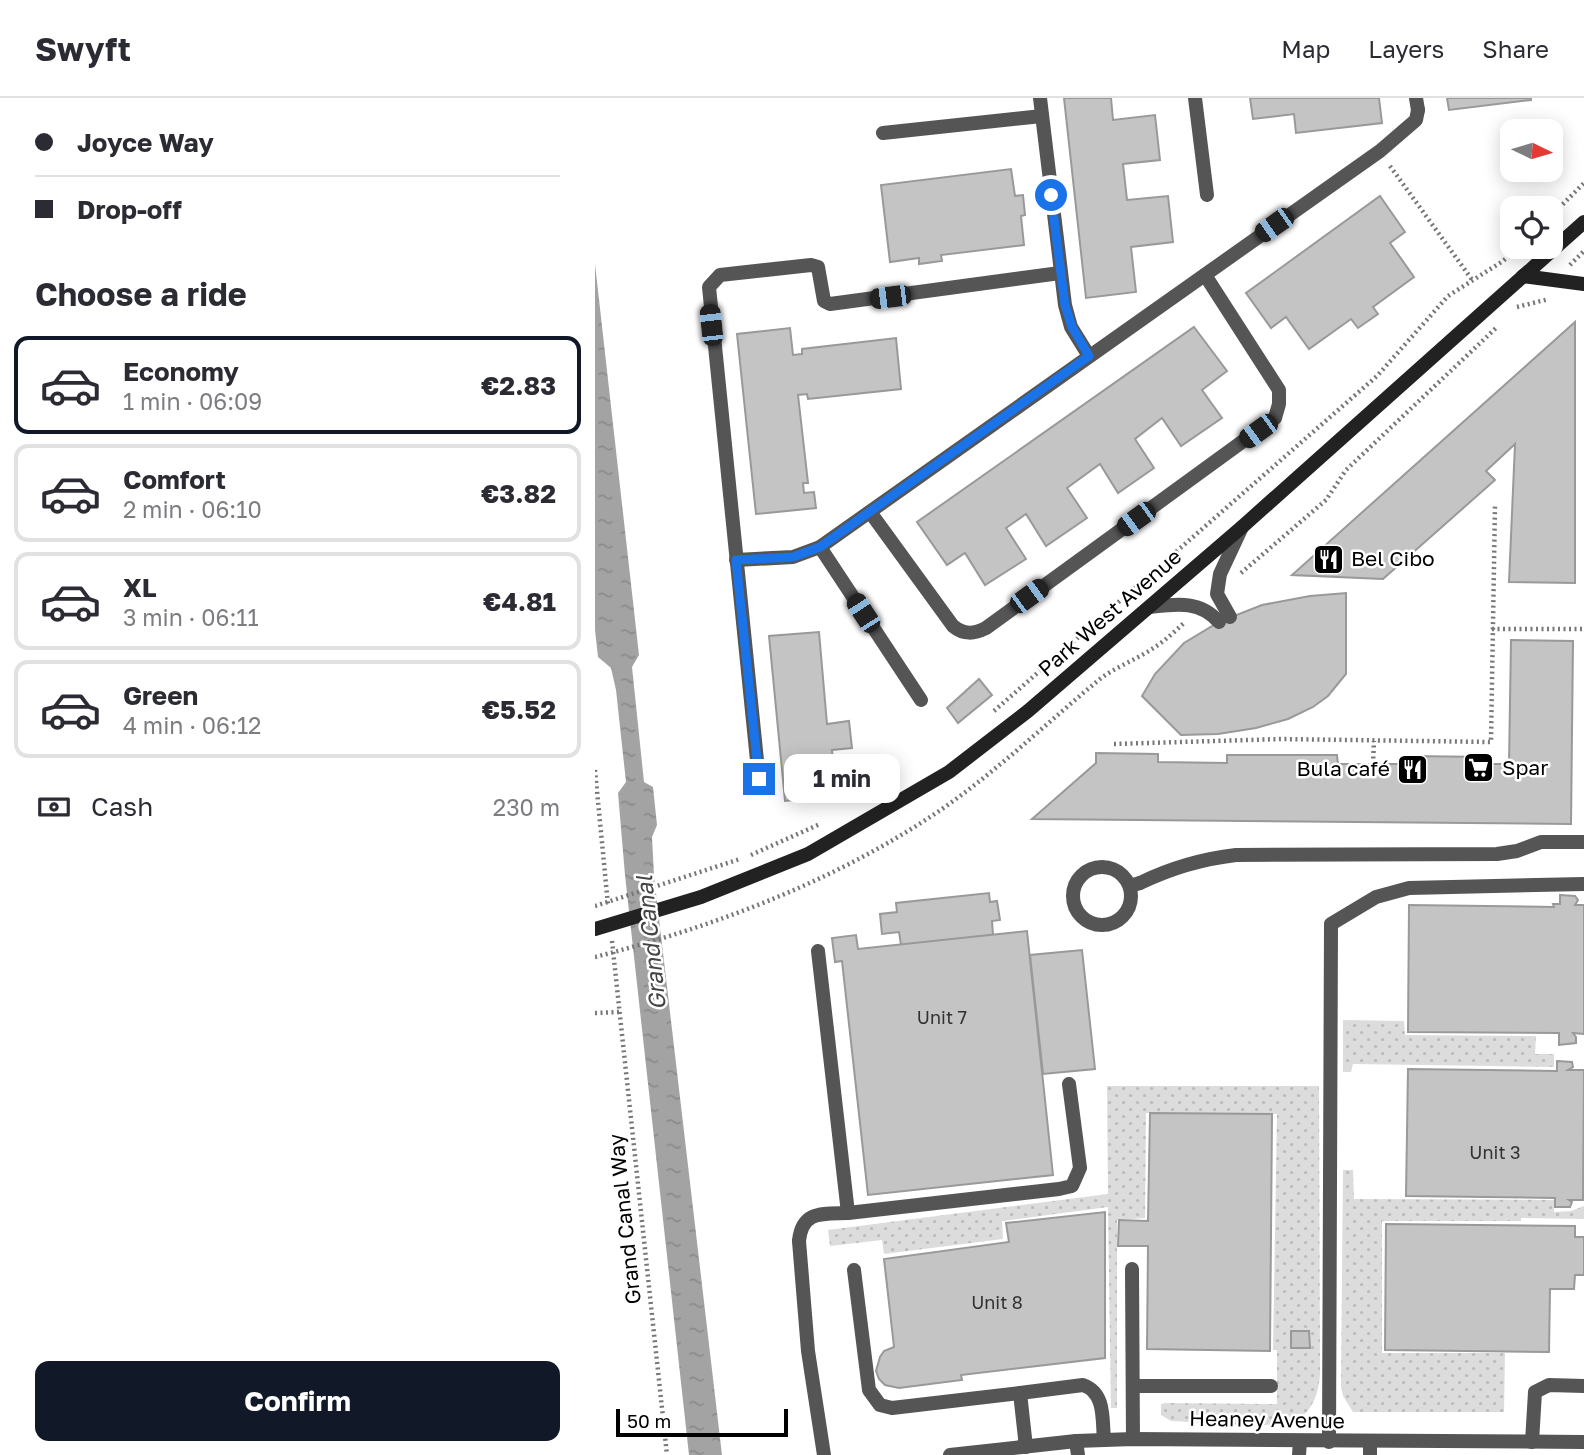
<!DOCTYPE html>
<meta charset="utf-8">
<style>
body{margin:0;font-family:"Golos Text",sans-serif;background:#f2f2f3;color:#2b2b33;height:100vh;display:flex;flex-direction:column;font-size:26px;white-space:nowrap}
*{box-sizing:border-box;margin:0}
p{font-size:23px;color:#7c7c81}
.icon{flex:none;width:38px;height:38px;fill:none;stroke:currentColor;stroke-width:2;stroke-linecap:round;stroke-linejoin:round}
.map{position:relative;flex:1;overflow:hidden}
.side{display:flex;flex-direction:column;background:#fff;width:595px}
.side>*{flex:none}
.banner{display:grid;align-content:center;height:154px;padding:0 35px;background:#fff}
.needle{width:46px;rotate:95deg}
.buttons{position:absolute;left:905px;top:21px;display:grid;gap:14px}
.buttons a{display:grid;place-items:center;width:63px;height:63px;border-radius:14px;background:#fff;box-shadow:0 4px 18px #0003;font-size:35px}
.scale{position:absolute;left:21px;bottom:18px;width:172px;box-sizing:border-box;padding-left:7px;border:4px solid #000;border-top:0;font-size:19px;line-height:24px;white-space:nowrap;color:#000;-webkit-text-stroke:5px #fff;paint-order:stroke}
.end{position:absolute;width:32px;height:32px;margin:-16px;border:9px solid #1a73e8;background:#fff;box-shadow:0 0 0 4px #fff}
.from{border-radius:50%}
.bubble{position:absolute;height:49px;border-radius:14px;background:#fff;box-shadow:0 4px 18px #0003;font-size:23px;font-weight:700;line-height:49px;text-align:center}
.car{position:absolute;width:21px;height:42px;margin:-21px -10px;border-radius:9px;box-shadow:0 0 5px 2px #0007;background:linear-gradient(#222 24%,#8ab4d8 0 40%,#222 0 76%,#8ab4d8 0 86%,#222 0)}
.banner b{display:flex;align-items:center;gap:24px;height:66px;font-size:26px}
.banner b+b{border-top:2px solid #e1e1e2}
.banner i{width:18px;height:18px;background:#2b2b33}
ul{padding:0;list-style:none}
li{display:flex;align-items:center;gap:21px;height:98px;margin:0 14px 10px;padding:0 21px;border:4px solid #e1e1e2;border-radius:14px}
li div{flex:1}
li b{display:block;font-size:26px}
li em{font-style:normal;font-weight:700}
li.on{border-color:#111827}
li>.icon{width:63px;height:63px;stroke-width:1.5}
h2{padding:0 35px;font-size:32px;line-height:84px}
.pay{display:flex;align-items:center;gap:18px;height:77px;padding:0 35px;font-size:26px}
.pay p{margin-inline-start:auto}
.primary-button{display:flex;gap:14px;margin-top:auto;padding:14px 35px}
.primary-button a{flex:1;height:80px;border-radius:14px;background:#111827;color:#fff;font-size:28px;font-weight:700;line-height:80px;text-align:center}
header{display:flex;align-items:center;gap:42px;box-sizing:border-box;height:98px;padding:0 35px;background:#fff;border-bottom:2px solid #e1e1e2}
header strong{font-size:33px}
nav{display:flex;gap:38px;margin-inline-start:auto;font-size:24px}
main{display:flex;flex:1;min-height:0}
.map>svg:first-child{display:block}
.grass{fill:url(#grass-dots)}
.water{fill:url(#water-ripples)}
.building{fill:#c4c4c4;stroke:#999;stroke-width:2}
.lines{fill:none;stroke-linecap:round;stroke-linejoin:round}
.path{stroke:#777;stroke-width:4.5;stroke-dasharray:2 3.5;stroke-linecap:butt}
.lane{stroke:#555;stroke-width:14}
.street{stroke:#555;stroke-width:14}
.secondary{stroke:#222;stroke-width:14}
.route{stroke:#1a73e8;stroke-width:9}
.labels{text-anchor:middle;stroke-width:5;stroke-linejoin:round;paint-order:stroke}
.number-label{font-size:18px;fill:#313131}
.poi-label{font-size:21px;fill:#000;stroke:#fff;text-anchor:start}
.street-label{font-size:21px;fill:#000;stroke:#fff}
.water-label{font-size:23px;font-style:italic;fill:#444;stroke:#fff}
</style>
<header>
<strong>Swyft</strong>
<nav><a>Map</a><a>Layers</a><a>Share</a></nav>
</header>
<main>
<section class="side">
<div class="banner">
<b><i class="from"></i>Joyce Way</b>
<b><i></i>Drop-off</b>
</div>
<h2>Choose a ride</h2>
<ul>
<li class="on"><svg class="icon" aria-label="car" viewBox="0 0 24 24"><path d="M5 17H2v-5l4-1 3-4h7l3 4 3 1v5h-3M9 17h6M6 11h13"/><circle cx="7" cy="17" r="2"/><circle cx="17" cy="17" r="2"/></svg><div><b>Economy</b><p>1 min · 06:09</p></div><em>€2.83</em></li>
<li><svg class="icon" aria-label="car" viewBox="0 0 24 24"><path d="M5 17H2v-5l4-1 3-4h7l3 4 3 1v5h-3M9 17h6M6 11h13"/><circle cx="7" cy="17" r="2"/><circle cx="17" cy="17" r="2"/></svg><div><b>Comfort</b><p>2 min · 06:10</p></div><em>€3.82</em></li>
<li><svg class="icon" aria-label="car" viewBox="0 0 24 24"><path d="M5 17H2v-5l4-1 3-4h7l3 4 3 1v5h-3M9 17h6M6 11h13"/><circle cx="7" cy="17" r="2"/><circle cx="17" cy="17" r="2"/></svg><div><b>XL</b><p>3 min · 06:11</p></div><em>€4.81</em></li>
<li><svg class="icon" aria-label="car" viewBox="0 0 24 24"><path d="M5 17H2v-5l4-1 3-4h7l3 4 3 1v5h-3M9 17h6M6 11h13"/><circle cx="7" cy="17" r="2"/><circle cx="17" cy="17" r="2"/></svg><div><b>Green</b><p>4 min · 06:12</p></div><em>€5.52</em></li>
</ul>
<div class="pay"><svg class="icon" aria-label="cash" viewBox="0 0 24 24"><path d="M3 7h18v10H3z"/><circle cx="12" cy="12" r="2"/></svg>Cash<p>230 m</p></div>
<div class="primary-button"><a>Confirm</a></div>
</section>
<div class="map">
<svg width="989" height="1357" viewBox="0 0 989 1357">
<defs>
<pattern id="grass-dots" width="8" height="8" patternUnits="userSpaceOnUse" patternTransform="scale(1.75)"><rect width="8" height="8" fill="#dcdcdc"/><path d="M2 2h.1M6 6h.1" fill="none" stroke="#bbb" stroke-width="1.8" stroke-linecap="round"/></pattern>
<pattern id="water-ripples" width="26" height="14" patternUnits="userSpaceOnUse" patternTransform="scale(1.75)"><rect width="26" height="14" fill="#a3a3a3"/><path d="M2 4q2-2 4 0t4 0M15 11q2-2 4 0t4 0" fill="none" stroke="#8b8b8b"/></pattern>
</defs>
<rect width="100%" height="100%" fill="#fff"/>
<g class="grass">
<path d="M748 922 809 923 810 937 941 938 940 956H959V969L758 966 756 974H748Z"/>
<path d="M512 988H724L725 1276C724 1293 718 1314 701 1322 679 1332 603 1324 576 1323L566 1317V1306L570 1305 682 1306V1252H678L682 1016 551 1015 550 1120 522 1122V1310H516L513 1109 407 1123 408 1141 289 1156 287 1142 235 1148 233 1132 513 1096Z"/>
<path d="M748 1072H758L759 1101 959 1102V1114L976 1113 989 1108V1121L926 1120V1123H787V1255H910L909 1314H758L748 1298 746 1288Z"/>
</g>
<path class="water" d="M0 166 44 557 37 569 49 684 58 689 62 727 57 739 59 778 127 1357H94L30 777 23 695 31 684 21 592 16 570 3 559 0 532Z"/>
<g class="building">
<path d="M469 0H516L518 22 560 17 565 62 528 66 532 102 573 98 578 144 536 149 541 194 491 200Z"/>
<path d="M655 0H784L787 25 701 35 699 16 658 21Z"/>
<path d="M852 0H936V2L854 12Z"/>
<path d="M416 71 420 98 428 97 430 117 426 118 429 147 346 157 347 163 324 166V160L295 164 286 87Z"/>
<path d="M785 98 810 134 795 145 819 179 778 209 783 216 763 230 756 221 714 251 691 219 676 230 651 195Z"/>
<path d="M980 224V485L914 484 920 346 891 373 900 382 788 481 697 477Z"/>
<path d="M599 229 632 273 607 292 627 320 586 348 567 320 540 341 559 370 523 395 505 366 472 390 492 420 451 448 431 416 411 430 431 461 390 487 370 455 352 467 322 424Z"/>
<path d="M195 230 198 257 207 256V251L301 240 306 291 213 301 212 296 203 297 213 385H208L209 395 219 394 221 410 161 416 142 236Z"/>
<path d="M751 495V576L733 598 718 609 693 621 661 630 623 636 586 637 547 598 560 576 589 545 624 524 667 507 715 498Z"/>
<path d="M224 534 232 626 254 623 257 650 237 652 241 698 190 703 174 538Z"/>
<path d="M916 542 978 543 976 726 437 721 501 665V655L563 656V664L632 665V657H742L743 666H813V658L895 659V666H914Z"/>
<path d="M384 581 397 597 363 625 352 610Z"/>
<path d="M394 795 395 804 402 803 405 822 397 823 398 837 306 847 304 834 287 836 285 816 302 814 301 805Z"/>
<path d="M965 797 980 798 983 802 980 807H989V936L978 935 981 939V945L964 947V935L813 934 814 807 959 809 958 806H965Z"/>
<path d="M432 833 458 1077 273 1097 247 863 240 864 237 840 261 837 263 851Z"/>
<path d="M487 852 500 971 448 976 435 857Z"/>
<path d="M962 963 977 964 978 969 973 972H989L988 1102H974L977 1104 975 1109H960V1100L811 1098 813 971 962 973Z"/>
<path d="M555 1015 677 1016 675 1253 552 1251 553 1148H523L524 1122 553 1123Z"/>
<path d="M510 1114V1260L366 1277 367 1282 304 1290 290 1287 284 1281 281 1273 285 1259 289 1253 299 1249 289 1161 414 1144 411 1125Z"/>
<path d="M791 1126 980 1128V1139H989V1177H980L979 1191H955L954 1254 790 1252Z"/>
<path d="M696 1233H714L715 1250H696Z"/>
</g>
<g class="lines">
<g class="path">
<path d="M795 68 878 183"/>
<path d="M956 118 989 85"/>
<path d="M975 167 989 153"/>
<path d="M922 209 954 201"/>
<path d="M646 475 731 402 751 372 901 230"/>
<path d="M897 531H989"/>
<path d="M399 613 782 278 853 198 908 163 924 149"/>
<path d="M519 646 686 641 896 644 900 408"/>
<path d="M778 666 779 643"/>
<path d="M0 672 13 807"/>
<path d="M156 757 225 726"/>
<path d="M0 808 145 761"/>
<path d="M17 843 72 1357"/>
<path d="M0 859C117 829 230 787 332 721 394 681 448 628 505 581 522 568 543 561 560 549 571 542 580 533 589 525"/>
<path d="M0 915 24 914"/>
</g>
<g class="lane">
<path d="M600 0 612 97"/>
<path d="M288 35 447 18"/>
<path d="M275 414 358 528C369 537 379 536 391 530L680 320 684 306V292L610 177"/>
<path d="M225 449 326 602"/>
<path d="M141 462 198 459 225 449 785 53 821 22 823 12"/>
<path d="M555 509C581 506 605 502 624 524"/>
<path d="M635 519 622 496 625 476 647 429"/>
<path d="M164 682 114 189 125 177 216 167 223 169 229 203 235 206 465 175"/>
<circle cx="507" cy="798" r="29"/>
<path d="M545 785C576 770 606 761 641 757L902 756 922 753 946 744H989"/>
<path d="M253 1115 464 1091 477 1088 485 1070 474 986"/>
<path d="M204 1143C207 1112 228 1116 253 1115L223 853"/>
<path d="M537 1171 538 1341"/>
<path d="M259 1172 274 1292 285 1307 297 1310 425 1295 431 1349"/>
<path d="M538 1288H676"/>
<path d="M425 1295 488 1287C511 1295 507 1322 509 1342"/>
<path d="M481 1343 483 1357"/>
<path d="M734 1344 736 826 781 799 814 790 989 786"/>
<path d="M937 1344 940 1294 954 1287 989 1288"/>
<path d="M704 1357 705 1343"/>
<path d="M775 1357V1344"/>
</g>
<g class="street">
<path d="M445 0 470 207 476 229 494 258"/>
<path d="M821 0 823 12"/>
<path d="M535 788 545 785"/>
<path d="M204 1143 213 1253 229 1357"/>
<path d="M355 1357 481 1343 538 1341 989 1344"/>
</g>
<g class="secondary">
<path d="M928 178 989 186"/>
<path d="M0 831 106 799 213 756 354 674 433 613 647 429 989 124"/>
</g>
</g>
<g class="lines">
<path class="route" d="M164 681 141 462 198 459 225 449 494 258 477 229 470 207 456 97"/>
</g>
<defs>
<symbol id="restaurant-square" viewBox="-11 -11 22 22"><rect x="-9" y="-9" width="18" height="18" rx="4" fill="#000" stroke="#fff"/><path d="M-5-6h1v4h1v-4h1v4h1v-4h1v5L-1.5 .5V6h-2V.5L-5-1ZM5-6V6H3V1.5H1.5Q1.5-4 5-6Z" fill="#fff"/></symbol>
<symbol id="supermarket-square" viewBox="-11 -11 22 22"><rect x="-9" y="-9" width="18" height="18" rx="4" fill="#000" stroke="#fff"/><path d="M-6-5.5h2.5l.6 2H6L4.5 2H-2.5L-4.4-4H-6ZM-1.5 3.2a1.3 1.3 0 1 0 .1 0ZM3 3.2a1.3 1.3 0 1 0 .1 0Z" fill="#fff"/></symbol>
</defs>
<g fill-rule="evenodd">
<use href="#restaurant-square" x="716" y="444" width="35" height="35"/>
<use href="#supermarket-square" x="866" y="652" width="35" height="35"/>
<use href="#restaurant-square" x="800" y="654" width="35" height="35"/>
</g>
<g class="labels">
<g class="number-label">
<text x="347" y="926">Unit 7</text>
<text x="900" y="1061">Unit 3</text>
<text x="402" y="1211">Unit 8</text>
</g>
<g class="poi-label">
<text x="756" y="468">Bel Cibo</text>
<text x="907" y="677">Spar</text>
<text x="795" y="678" text-anchor="end">Bula café</text>
</g>
<g class="street-label">
<text transform="translate(515 515) rotate(-41)" y="7">Park West Avenue</text>
<text transform="translate(30 1121) rotate(-96)" y="7">Grand Canal Way</text>
<text transform="translate(672 1322) rotate(1)" y="7">Heaney Avenue</text>
</g>
<g class="water-label">
<text transform="translate(56 845) rotate(-96)" y="8">Grand Canal</text>
</g>
</g>
</svg>
<div class="buttons">
<a><svg class="needle" viewBox="-14 -14 28 28"><path d="M0-13l5 13h-10z" fill="#e53935"/><path d="M0 13l5-13h-10z" fill="#7c7c81"/></svg></a>
<a><svg class="icon" aria-label="locate" viewBox="0 0 24 24"><circle cx="12" cy="12" r="6"/><path d="M12 2v4M12 18v4M2 12h4M18 12h4"/></svg></a>
</div>
<div class="scale">50 m</div>
<i class="end from" style="left:456px;top:97px"></i>
<i class="end" style="left:164px;top:681px"></i>
<div class="bubble" style="left:189px;top:656px;width:116px">1 min</div>
<i class="car" style="left:679px;top:127px;rotate:235deg"></i>
<i class="car" style="left:295px;top:199px;rotate:263deg"></i>
<i class="car" style="left:116px;top:227px;rotate:354deg"></i>
<i class="car" style="left:663px;top:333px;rotate:234deg"></i>
<i class="car" style="left:541px;top:421px;rotate:234deg"></i>
<i class="car" style="left:434px;top:498px;rotate:54deg"></i>
<i class="car" style="left:268px;top:515px;rotate:327deg"></i>
</div>
</main>
